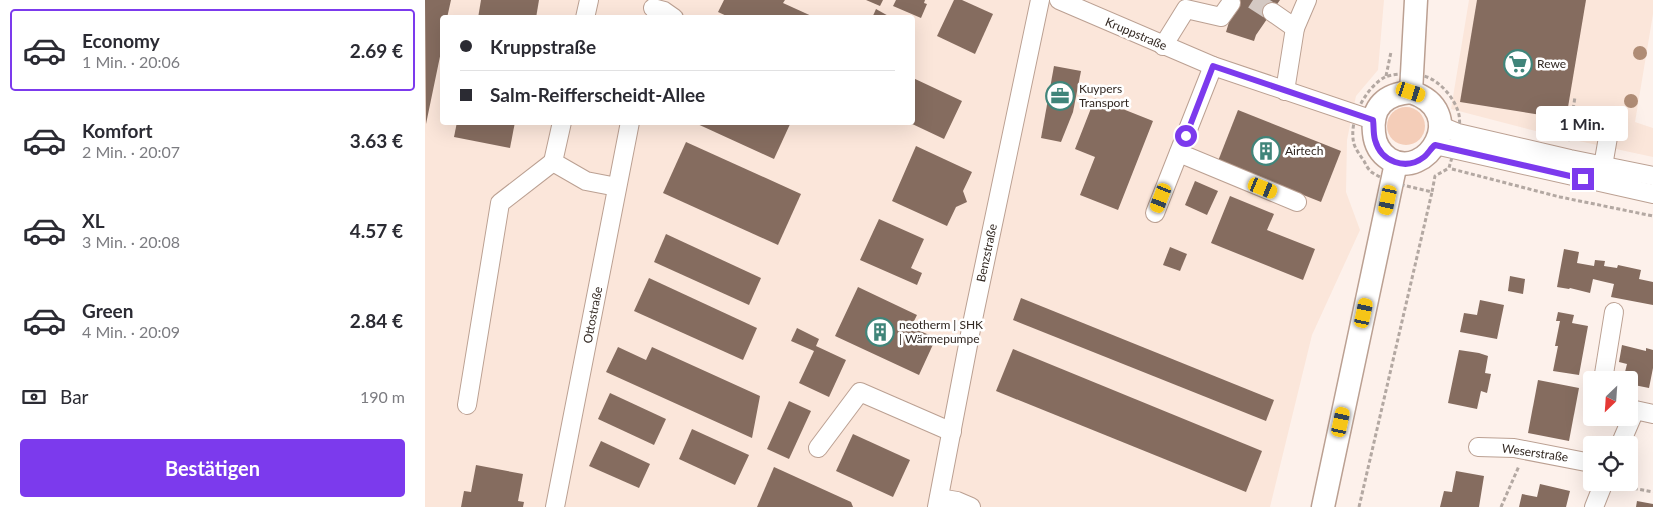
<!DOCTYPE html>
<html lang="de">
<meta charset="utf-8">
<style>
body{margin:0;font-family:Lato,sans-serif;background:#f7f7f7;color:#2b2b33;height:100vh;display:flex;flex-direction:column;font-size:19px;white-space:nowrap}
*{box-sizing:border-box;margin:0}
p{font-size:16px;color:#7c7c81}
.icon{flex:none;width:28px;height:28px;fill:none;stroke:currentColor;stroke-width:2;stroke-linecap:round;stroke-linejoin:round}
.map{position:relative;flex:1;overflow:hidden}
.details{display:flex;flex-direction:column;background:#fff;width:425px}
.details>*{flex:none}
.hud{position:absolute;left:15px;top:15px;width:475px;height:110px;border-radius:5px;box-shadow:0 5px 20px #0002;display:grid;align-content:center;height:110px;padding:0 20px;background:#fff}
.needle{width:32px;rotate:205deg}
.buttons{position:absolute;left:1158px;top:371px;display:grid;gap:10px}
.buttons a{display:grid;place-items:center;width:55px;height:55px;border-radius:5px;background:#fff;box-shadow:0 5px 20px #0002;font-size:25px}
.end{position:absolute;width:22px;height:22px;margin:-11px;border:6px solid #7c3aed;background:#fff;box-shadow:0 0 0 2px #fff}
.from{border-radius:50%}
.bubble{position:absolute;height:35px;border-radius:5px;background:#fff;box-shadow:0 5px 20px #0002;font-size:16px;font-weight:700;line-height:35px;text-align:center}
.car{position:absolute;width:15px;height:30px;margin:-15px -8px;border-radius:6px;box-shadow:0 0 4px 1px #0007;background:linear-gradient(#f5c518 24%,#345 0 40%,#f5c518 0 76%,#345 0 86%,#f5c518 0)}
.hud b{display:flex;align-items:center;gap:18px;height:48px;font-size:19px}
.hud b+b{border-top:1px solid #e1e1e2}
.hud i{width:12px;height:12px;background:#2b2b33}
ul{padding:9px 0 0;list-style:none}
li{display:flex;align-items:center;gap:15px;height:82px;margin:0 10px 8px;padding:0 10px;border:2px solid transparent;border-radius:5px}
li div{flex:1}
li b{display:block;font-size:19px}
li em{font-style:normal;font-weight:700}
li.active{border-color:#7c3aed}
li>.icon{width:45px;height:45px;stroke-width:1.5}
.pay{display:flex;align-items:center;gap:12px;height:55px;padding:0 20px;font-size:19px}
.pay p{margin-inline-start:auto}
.primary-button{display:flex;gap:10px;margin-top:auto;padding:10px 20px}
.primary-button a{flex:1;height:58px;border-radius:5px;background:#7c3aed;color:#fff;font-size:20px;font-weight:700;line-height:58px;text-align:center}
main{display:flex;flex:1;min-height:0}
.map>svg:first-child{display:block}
.built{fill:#fbe6da;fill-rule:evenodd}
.green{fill:#f4cdb8}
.building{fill:#856c5f}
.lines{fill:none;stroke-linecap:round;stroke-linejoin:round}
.minor-tunnel{stroke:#d4c9c3;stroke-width:18;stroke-dasharray:18 9;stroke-linecap:butt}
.minor-casing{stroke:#bba092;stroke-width:20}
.major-casing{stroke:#bba092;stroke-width:25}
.path{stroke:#b3a8a2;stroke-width:3;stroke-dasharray:4 2.5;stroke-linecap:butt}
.minor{stroke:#fff;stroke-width:18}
.major{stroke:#fff;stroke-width:22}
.tree{fill:#af8c75}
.route{stroke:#7c3aed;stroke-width:6}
.labels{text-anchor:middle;stroke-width:5;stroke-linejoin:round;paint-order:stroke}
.street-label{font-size:12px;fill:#312721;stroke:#fff}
.poi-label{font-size:12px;fill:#312721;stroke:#fff;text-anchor:start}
</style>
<main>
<section class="details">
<ul>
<li class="active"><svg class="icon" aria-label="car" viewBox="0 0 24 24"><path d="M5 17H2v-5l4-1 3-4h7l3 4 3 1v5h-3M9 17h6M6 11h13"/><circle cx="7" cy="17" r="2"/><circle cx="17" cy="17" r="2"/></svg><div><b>Economy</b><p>1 Min. · 20:06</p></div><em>2.69 €</em></li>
<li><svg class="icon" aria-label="car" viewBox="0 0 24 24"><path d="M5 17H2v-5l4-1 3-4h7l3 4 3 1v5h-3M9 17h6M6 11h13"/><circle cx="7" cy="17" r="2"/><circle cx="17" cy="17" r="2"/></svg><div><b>Komfort</b><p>2 Min. · 20:07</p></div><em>3.63 €</em></li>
<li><svg class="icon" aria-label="car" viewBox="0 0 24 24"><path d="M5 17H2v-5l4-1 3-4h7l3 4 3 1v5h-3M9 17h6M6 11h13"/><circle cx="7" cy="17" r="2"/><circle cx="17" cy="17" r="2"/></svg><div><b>XL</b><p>3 Min. · 20:08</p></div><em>4.57 €</em></li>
<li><svg class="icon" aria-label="car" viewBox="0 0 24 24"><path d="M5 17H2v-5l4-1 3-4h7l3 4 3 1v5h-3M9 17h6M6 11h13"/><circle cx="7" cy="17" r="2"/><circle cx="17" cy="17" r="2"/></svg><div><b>Green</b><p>4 Min. · 20:09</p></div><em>2.84 €</em></li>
</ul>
<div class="pay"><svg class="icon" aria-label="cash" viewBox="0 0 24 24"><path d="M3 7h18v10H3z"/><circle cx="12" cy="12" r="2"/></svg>Bar<p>190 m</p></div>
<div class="primary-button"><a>Bestätigen</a></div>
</section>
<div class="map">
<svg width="1228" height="507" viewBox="0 0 1228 507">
<rect width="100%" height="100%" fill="#fdf1eb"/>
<g class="built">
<path d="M0 0H959L953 70 931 96 922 140 921 192 935 230 887 335 845 507H0ZM18 18H488V122H18Z"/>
<path d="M1044 0H1228V14L1210 122 1228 128V157L1126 135 1026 109Z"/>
</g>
<circle class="green" cx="981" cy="126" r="19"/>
<g class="building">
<path d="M0 0H26L22 18H18V42L1 124Z"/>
<path d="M56 0H114L111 18H53Z"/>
<path d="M299 0H360L358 3 391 18H306L293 12Z"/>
<path d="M441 0H458L455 6Z"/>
<path d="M471 0H500L499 3 502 4 496 18 468 6Z"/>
<path d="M529 0H537L568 14 550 54 512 36Z"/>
<path d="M801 0H855L831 35 829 41 801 32 804 22 814 8Z"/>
<path d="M1052 0H1161L1141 119 1035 102Z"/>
<path d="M451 9 467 18H447Z"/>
<path d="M629 66 656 71 648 112 636 142 616 138Z"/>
<path d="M488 78 537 101 519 139 483 122H488Z"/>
<path d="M670 98 728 121 693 210 655 195 670 157 650 149Z"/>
<path d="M813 110 916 151 896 202 793 161Z"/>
<path d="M32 122H90L85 148 29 137Z"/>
<path d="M268 122H366L349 159Z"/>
<path d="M261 142 376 194 353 245 238 193Z"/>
<path d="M491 146 547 172 538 191 542 202 531 207 522 226 467 201Z"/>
<path d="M770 181 793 191 782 215 760 205Z"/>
<path d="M805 196 849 214 842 230 890 249 878 280 786 243Z"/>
<path d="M454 219 499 239 486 268 497 273 492 285 435 260Z"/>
<path d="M241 234 336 278 324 305 229 262Z"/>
<path d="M745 247 762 254 755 271 738 265Z"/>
<path d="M1139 249 1154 252 1152 263 1169 266 1170 260 1180 261 1179 266 1192 268 1193 265 1216 270 1214 279 1228 282V305L1186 297 1189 284 1176 281 1168 279 1165 293 1145 288 1144 289 1132 287Z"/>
<path d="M1085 276 1100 279 1098 294 1083 291Z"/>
<path d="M224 278 332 328 318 360 209 311Z"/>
<path d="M433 287 492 315 486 327 511 338 494 375 410 336Z"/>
<path d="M596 298 849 400 841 421 588 320Z"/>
<path d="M1055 300 1079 305 1072 339 1035 332 1039 313 1052 315Z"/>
<path d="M1133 312 1149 315 1147 323 1163 326 1154 375 1128 371 1133 346H1130L1135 321H1131Z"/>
<path d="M372 328 394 339 391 346 421 360 404 397 374 383 389 351 366 341Z"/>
<path d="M1197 345 1221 351V348L1228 350V368L1224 388 1204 384V380H1198L1202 364 1194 362Z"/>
<path d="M193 347 221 360 227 347 335 396 327 438 181 372Z"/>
<path d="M588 349 837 451 821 492 571 391Z"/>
<path d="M1034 350 1054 353 1063 356 1060 373 1066 374 1062 393 1056 391 1052 409 1023 403Z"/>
<path d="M1113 380 1154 388 1144 441 1103 433Z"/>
<path d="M185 393 241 419 229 445 173 419Z"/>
<path d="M364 401 386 411 364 459 342 449Z"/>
<path d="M267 429 324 455 310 485 254 459Z"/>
<path d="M428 434 485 460 468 497 411 471Z"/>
<path d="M176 441 225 464 214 488 164 466Z"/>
<path d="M51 465 98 474 93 501 99 502 98 507H36L39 491 46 492Z"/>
<path d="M349 467 426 502 428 507H332Z"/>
<path d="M1031 471 1059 476 1054 507H1015L1019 491 1027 492Z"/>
<path d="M1115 484 1145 491 1141 507H1094L1097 494 1112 497Z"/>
<path d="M1212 501 1228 504V507H1211Z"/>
</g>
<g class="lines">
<path class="minor-tunnel" d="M828 0 847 12"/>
<defs>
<g id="minor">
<path d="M634 0 788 66 948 120"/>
<path d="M228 8 239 11 249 18"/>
<path d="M847 12 870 28 860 91"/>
<path d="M160 18 164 0"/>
<path d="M870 28 882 0"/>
<path d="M738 46 761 9 796 17 806 3"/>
<path d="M137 122 128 162 161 181 192 187"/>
<path d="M1016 126 1033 133 1145 159 1228 176"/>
<path d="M1010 145 1228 194"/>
<path d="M754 153 872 202"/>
<path d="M1178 166 1186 120"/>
<path d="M730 213 788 66"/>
<path d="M1178 380 1189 312"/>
<path d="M42 405 75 203 128 162"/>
<path d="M1195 445 1210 410 1228 414"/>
<path d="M1053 447 1089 448 1166 463"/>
<path d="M393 448 435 392 527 432"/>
<path d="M514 498 532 501 546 507"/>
<path d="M130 507 205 122"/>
<path d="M512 507 547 324 615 0"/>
<path d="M1169 507 1179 482"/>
</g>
<g id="major">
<path d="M986 92C1045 111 1002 182 964 159 955 153 950 144 949 133 946 106 961 94 986 92Z"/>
<path d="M986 92 991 0"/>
<path d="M898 507 971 163"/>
</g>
</defs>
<use href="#minor" class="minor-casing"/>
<use href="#major" class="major-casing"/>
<g class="path">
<path d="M987 73C992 74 997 75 1002 77 1016 82 1031 100 1034 115 1037 132 1028 152 1024 168L1010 176 1007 192C988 187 965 184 948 173 944 171 941 165 939 161 935 155 931 150 929 144 923 121 940 88 960 77 967 74 979 74 987 73Z"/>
<path d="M961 76 966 52"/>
<path d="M1143 141 1150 97"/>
<path d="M1027 169 1135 197 1228 216"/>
<path d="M1196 486 1228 492"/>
<path d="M934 507 1007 192"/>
<path d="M1076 507 1094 466"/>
</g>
<use href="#minor" class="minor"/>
<use href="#major" class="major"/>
</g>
<g class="tree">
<circle cx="1215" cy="53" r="7"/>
<circle cx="1206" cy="101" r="7"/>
</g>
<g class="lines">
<path class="route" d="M761 136 788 66 948 120C949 126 948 133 950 140 956 162 981 171 999 157 1003 154 1006 148 1010 145L1158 179"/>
</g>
<defs>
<symbol id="supermarket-ring" viewBox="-11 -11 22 22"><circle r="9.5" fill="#fff" stroke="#40857a" stroke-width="1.5"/><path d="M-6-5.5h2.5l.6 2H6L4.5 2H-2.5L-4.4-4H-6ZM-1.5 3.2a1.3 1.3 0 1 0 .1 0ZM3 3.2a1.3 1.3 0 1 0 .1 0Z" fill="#40857a"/></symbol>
<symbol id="office-ring" viewBox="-11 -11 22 22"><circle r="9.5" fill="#fff" stroke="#40857a" stroke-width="1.5"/><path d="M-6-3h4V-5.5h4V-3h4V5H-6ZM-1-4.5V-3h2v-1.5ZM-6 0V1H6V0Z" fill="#40857a"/></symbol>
<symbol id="building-ring" viewBox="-11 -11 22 22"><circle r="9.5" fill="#fff" stroke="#40857a" stroke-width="1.5"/><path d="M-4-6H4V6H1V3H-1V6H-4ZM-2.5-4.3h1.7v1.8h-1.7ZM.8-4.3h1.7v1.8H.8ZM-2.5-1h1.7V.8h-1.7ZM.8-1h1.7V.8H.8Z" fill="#40857a"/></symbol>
</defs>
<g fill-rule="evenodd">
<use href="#supermarket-ring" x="1077" y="48" width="32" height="32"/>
<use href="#office-ring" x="619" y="80" width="32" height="32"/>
<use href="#building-ring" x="825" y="135" width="32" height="32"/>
<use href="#building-ring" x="439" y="316" width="32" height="32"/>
</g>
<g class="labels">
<g class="street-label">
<text transform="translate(711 34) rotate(23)" y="4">Kruppstraße</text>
<text transform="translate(562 253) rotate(-78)" y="4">Benzstraße</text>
<text transform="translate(168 315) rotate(-79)" y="4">Ottostraße</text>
<text transform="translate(1110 453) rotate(8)" y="4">Weserstraße</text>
</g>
<g class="poi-label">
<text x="1112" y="68">Rewe</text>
<text x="654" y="93">Kuypers<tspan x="654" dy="14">Transport</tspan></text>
<text x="860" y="155">Airtech</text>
<text x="474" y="329">neotherm | SHK<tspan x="474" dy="14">| Wärmepumpe</tspan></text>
</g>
</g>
</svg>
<div class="buttons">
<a><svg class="needle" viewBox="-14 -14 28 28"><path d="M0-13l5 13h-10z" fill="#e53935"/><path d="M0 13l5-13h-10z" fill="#7c7c81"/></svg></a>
<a><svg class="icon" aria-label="locate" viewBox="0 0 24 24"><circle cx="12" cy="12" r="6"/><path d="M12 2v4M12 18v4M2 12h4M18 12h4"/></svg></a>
</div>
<i class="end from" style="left:761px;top:136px"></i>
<i class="end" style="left:1158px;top:179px"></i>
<div class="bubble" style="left:1111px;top:106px;width:92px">1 Min.</div>
<i class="car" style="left:986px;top:92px;rotate:108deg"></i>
<i class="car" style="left:838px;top:188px;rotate:112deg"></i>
<i class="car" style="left:736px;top:198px;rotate:201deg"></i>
<i class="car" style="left:963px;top:200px;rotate:192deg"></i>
<i class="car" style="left:939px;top:313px;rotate:12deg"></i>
<i class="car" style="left:916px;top:422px;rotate:12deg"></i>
<div class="hud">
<b><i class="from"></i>Kruppstraße</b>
<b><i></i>Salm-Reifferscheidt-Allee</b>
</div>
</div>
</main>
